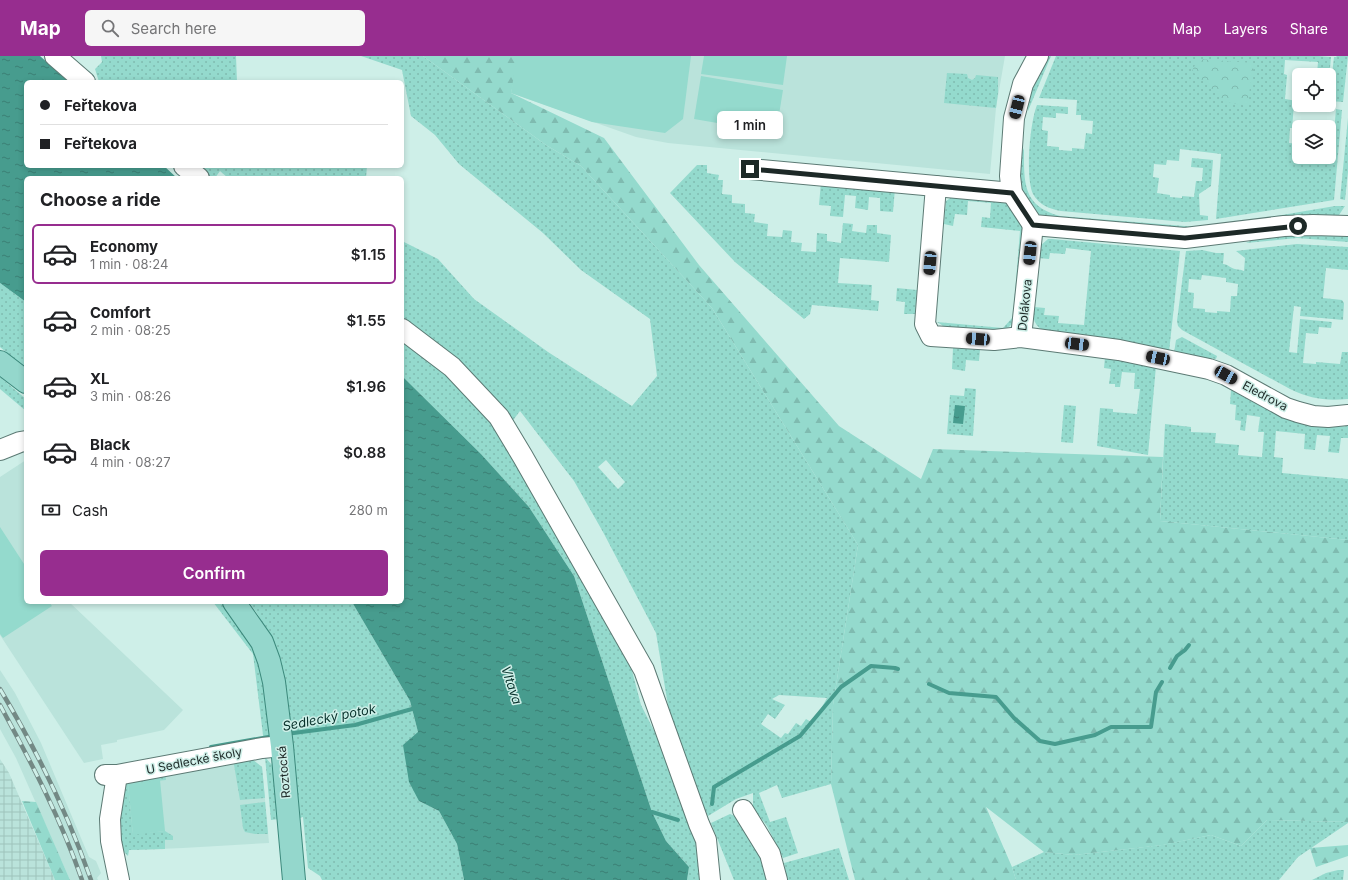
<!DOCTYPE html>
<meta charset="utf-8">
<style>
body{margin:0;font-family:Inter,sans-serif;background:#f6f6f6;color:#202124;height:100vh;display:flex;flex-direction:column;font-size:15px;white-space:nowrap}
*{box-sizing:border-box;margin:0}
p{font-size:13px;color:#757577}
.icon{flex:none;width:22px;height:22px;fill:none;stroke:currentColor;stroke-width:2;stroke-linecap:round;stroke-linejoin:round}
.map{position:relative;flex:1;overflow:hidden}
.details{position:absolute;left:24px;top:120px;width:380px;height:428px;display:flex;flex-direction:column;background:#fff;border-radius:6px;box-shadow:0 2px 6px #0003}
.details>*{flex:none}
.top-card{position:absolute;left:24px;top:24px;width:380px;height:88px;border-radius:6px;box-shadow:0 2px 6px #0003;display:grid;align-content:center;height:88px;padding:0 16px;background:#fff}
.buttons{position:absolute;left:1292px;top:12px;display:grid;gap:8px}
.buttons a{display:grid;place-items:center;width:44px;height:44px;border-radius:6px;background:#fff;box-shadow:0 2px 6px #0003;font-size:20px}
.end{position:absolute;width:18px;height:18px;margin:-9px;border:5px solid #1d2927;background:#fff;box-shadow:0 0 0 2px #fff}
.from{border-radius:50%}
.bubble{position:absolute;height:28px;border-radius:6px;background:#fff;box-shadow:0 2px 6px #0003;font-size:13px;font-weight:600;line-height:28px;text-align:center}
.car{position:absolute;width:12px;height:24px;margin:-12px -6px;border-radius:5px;box-shadow:0 0 3px 1px #0007;background:linear-gradient(#222 24%,#8ab4d8 0 40%,#222 0 76%,#8ab4d8 0 86%,#222 0)}
.top-card b{display:flex;align-items:center;gap:14px;height:38px;font-size:15px}
.top-card b+b{border-top:1px solid #e0e0e0}
.top-card i{width:10px;height:10px;background:#202124}
ul{padding:0;list-style:none}
li{display:flex;align-items:center;gap:12px;height:60px;margin:0 8px 6px;padding:0 8px;border:2px solid transparent;border-radius:6px}
li div{flex:1}
li b{display:block;font-size:15px}
li em{font-style:normal;font-weight:600}
li.selected{border-color:#972d8f}
li>.icon{width:36px;height:36px;stroke-width:1.5}
h2{padding:0 16px;font-size:18px;line-height:48px}
.pay{display:flex;align-items:center;gap:10px;height:44px;padding:0 16px;font-size:15px}
.pay p{margin-inline-start:auto}
.primary-button{display:flex;gap:8px;margin-top:auto;padding:8px 16px}
.primary-button a{flex:1;height:46px;border-radius:6px;background:#972d8f;color:#fff;font-size:16px;font-weight:600;line-height:46px;text-align:center}
header{display:flex;align-items:center;gap:24px;box-sizing:border-box;height:56px;padding:0 20px;background:#972d8f;color:#fff}
header strong{font-size:19px}
nav{display:flex;gap:22px;margin-inline-start:auto;font-size:14px}
.search{width:280px;height:36px;background:#f6f6f6;display:flex;align-items:center;gap:10px;box-sizing:border-box;padding:0 14px;border-radius:6px;color:#757577;font-size:15px}
.map>svg:first-child{display:block}
.built{fill:#bae3db}
.industrial{fill:url(#industrial-grid)}
.grass{fill:url(#grass-dots);fill-rule:evenodd}
.forest{fill:url(#forest-firs)}
.park{fill:url(#park-crowns)}
.pitch{fill:#94dacd}
.water{fill:url(#water-ripples)}
.lines{fill:none;stroke-linecap:round;stroke-linejoin:round}
.stream{stroke:#479c8e;stroke-width:4}
.minor-casing{stroke:#5c7a74;stroke-width:22}
.major-casing{stroke:#3c897c;stroke-width:24}
.minor{stroke:#fff;stroke-width:20}
.major{stroke:#94d7cc;stroke-width:22}
.rail-casing{stroke:#738985;stroke-width:4.5}
.rail{stroke:#ceefe8;stroke-width:3;stroke-dasharray:9;stroke-linecap:butt}
.route{stroke:#1d2927;stroke-width:5}
.labels{text-anchor:middle;stroke-width:3;stroke-linejoin:round;paint-order:stroke}
.street-label{font-size:12px;fill:#1d2927;stroke:#ceefe8}
.water-label{font-size:13px;font-style:italic;fill:#07312b;stroke:#ceefe8}
</style>
<header>
<strong>Map</strong>
<div class="search"><svg class="icon" aria-label="search" viewBox="0 0 24 24"><circle cx="10" cy="10" r="6"/><path d="M15 15l6 6"/></svg>Search here</div>
<nav><a>Map</a><a>Layers</a><a>Share</a></nav>
</header>
<div class="map">
<svg width="1348" height="824" viewBox="0 0 1348 824">
<defs>
<pattern id="industrial-grid" width="8" height="8" patternUnits="userSpaceOnUse"><rect width="8" height="8" fill="#bae3db"/><path d="M0 4h8M4 0v8" fill="none" stroke="#9fc3bc"/></pattern>
<pattern id="grass-dots" width="8" height="8" patternUnits="userSpaceOnUse"><rect width="8" height="8" fill="#94dacd"/><path d="M2 2h.1M6 6h.1" fill="none" stroke="#7fbbb0" stroke-width="1.8" stroke-linecap="round"/></pattern>
<pattern id="forest-firs" width="22" height="20" patternUnits="userSpaceOnUse"><rect width="22" height="20" fill="#94dacd"/><path d="M5 1l3.5 6h-7zM16 11l3.5 6h-7z" fill="#7fbbb0"/></pattern>
<pattern id="park-crowns" width="20" height="18" patternUnits="userSpaceOnUse"><rect width="20" height="18" fill="#94dacd"/><path d="M2 6a3 3 0 1 1 6 0M12 15a3 3 0 1 1 6 0" fill="none" stroke="#7fbbb0"/></pattern>
<pattern id="water-ripples" width="26" height="14" patternUnits="userSpaceOnUse"><rect width="26" height="14" fill="#479c8e"/><path d="M2 4q2-2 4 0t4 0M15 11q2-2 4 0t4 0" fill="none" stroke="#3b7f74"/></pattern>
</defs>
<rect width="100%" height="100%" fill="#ceefe8"/>
<g class="built">
<path d="M520 0H1005L996 52 990 118 668 87 636 81 511 37Z"/>
<path d="M26 404V546H69L183 654 164 674 117 684V686L101 689 103 703 84 707 0 579V421Z"/>
<path d="M0 614 15 637 41 687 89 801 96 805 101 817 97 822 98 824H70L16 702 0 673Z"/>
<path d="M248 700 262 711 269 787 183 792 134 794 125 726Z"/>
</g>
<path class="industrial" d="M0 703 9 717 55 824H0Z"/>
<g class="grass">
<path d="M101 0H236L237 26H99L95 13 102 6Z"/>
<path d="M361 0H423L546 89 581 110 712 252 858 489 833 649 831 728 782 742 777 729 759 737 770 766 786 761 798 797 783 802 767 770 753 752V737L736 743 708 760 674 686 656 577 603 476 574 425 520 355 508 371 402 269V185L438 203 474 243 548 296 632 350 657 320 650 263 581 214 543 177 459 108 435 79 411 60 402 14ZM606 404 625 426 618 433 598 411ZM779 639 827 642 813 667 806 663 801 670 796 667 788 678 785 677 781 682 761 668 768 658 775 663 785 649 772 643Z"/>
<path d="M1043 0H1051L1028 55V38Z"/>
<path d="M1056 0H1318L1331 1 1329 23V19L1317 18 1318 6 1285 4 1284 18 1287 19 1285 43 1297 45V48H1294L1292 72H1290L1289 87 1299 88V101H1329V77H1334L1336 53 1342 54 1334 144 1216 163 1221 98 1180 93 1179 105 1167 104 1166 109 1154 108 1153 121 1159 122 1157 137 1170 139V141L1182 142V140L1194 141 1196 125H1202L1203 112 1191 111 1192 102 1213 104 1211 130 1199 138 1200 159 1208 160V164L1185 166 1061 155C1050 153 1039 149 1033 138 1025 121 1030 66 1037 49L1068 51V58L1056 57V62L1043 61 1042 74 1048 75 1047 90 1059 91V94L1072 95V92L1084 93 1086 77 1092 78 1093 65 1081 64V59H1076L1077 44 1039 42Z"/>
<path d="M1337 0H1348L1343 46 1329 45 1334 1H1336Z"/>
<path d="M947 17 967 18 968 22 972 24 975 22 976 19 998 21V37L996 52 944 47Z"/>
<path d="M1348 62V116L1345 144 1340 143Z"/>
<path d="M1024 92C1024 126 1022 150 1060 160L1197 171 1199 176 1040 160 1025 147 1020 131 1018 106Z"/>
<path d="M697 109H707V117L719 119 718 124H723L722 138 732 139V147L745 148V157L755 158 754 166 768 168 767 180 782 181 783 174 792 175 791 186 802 187 801 195 816 196 817 177 827 178V185L841 187 843 167 853 168 852 175 866 177 867 169H877V177L891 179 889 206 840 202 838 227 872 229 871 244 879 245 878 255 812 249 810 258 804 263 735 206 670 137Z"/>
<path d="M193 110H367L366 122H228L220 115 215 122H203Z"/>
<path d="M821 126 895 132 893 156 880 155V142L869 141 868 154 855 152 856 140 845 139 843 161 830 160 831 150 819 149Z"/>
<path d="M952 141 1003 145C1013 151 1022 167 1024 178L1014 265 1010 270 1002 276 945 271 937 266 1003 272 1013 261 1020 175 981 171 982 161 990 162 991 147 968 145 967 159 955 158 953 170 944 168 946 145Z"/>
<path d="M1335 150H1345L1339 159 1335 161 1241 166Z"/>
<path d="M1348 176V186L1297 182 1246 187 1261 180Z"/>
<path d="M1048 183H1052L1180 195 1169 296 1042 274C1033 267 1033 262 1034 251L1045 252 1044 259 1059 260 1058 267 1084 269 1091 195 1066 192 1065 198 1050 197 1049 203 1038 202 1040 190Z"/>
<path d="M1297 188 1348 191V214L1326 212 1323 242 1342 244 1344 247 1343 264 1300 260 1301 251 1294 250 1289 296 1297 297 1300 263 1332 266 1331 272 1319 271 1318 278 1306 277 1303 307 1316 308V306L1340 308 1342 296H1348V343C1325 345 1311 343 1290 333L1182 274 1178 270 1177 265 1186 195 1202 194 1216 197H1224L1223 208C1228 208 1230 212 1235 213 1238 214 1240 213 1244 215L1245 202 1236 195ZM1202 219 1226 222V226L1238 228 1237 240H1231L1230 256 1217 255V257L1205 256V253L1193 252 1194 237 1188 236 1189 223 1201 224Z"/>
<path d="M0 227 26 246V313L0 291Z"/>
<path d="M897 232 917 234 915 258H904L905 246 896 245Z"/>
<path d="M402 277 496 363 624 584 641 649 677 720 701 786 705 824H687L689 811 666 785 652 756 574 520 529 451 481 398 402 320Z"/>
<path d="M1182 281 1217 300 1216 303 1197 301 1174 297 1176 284Z"/>
<path d="M953 292 980 294 979 305 966 304 965 315 952 313Z"/>
<path d="M1105 301 1156 310 1148 399 1097 390 1100 352 1113 353V356L1137 358 1140 333H1134L1135 317 1122 316 1120 331H1115V328H1109L1111 313 1104 312Z"/>
<path d="M0 321 26 343V355L0 333Z"/>
<path d="M965 332 976 333 973 380 947 378 950 339 964 340Z"/>
<path d="M1231 334C1272 356 1300 375 1348 370V382H1341L1339 397 1328 396 1330 380 1317 379 1315 394 1304 393 1305 378 1276 375 1274 401 1283 402 1282 417 1348 423V484L1160 465 1165 368 1191 371V376L1216 377 1215 387 1239 389 1238 399 1262 401 1264 376H1258L1260 361 1247 359 1245 375 1240 374 1241 365 1235 364 1236 349 1230 348Z"/>
<path d="M1064 349 1076 350 1073 387 1061 386Z"/>
<path d="M213 546H225L236 560 261 607 270 682 265 684 263 679 253 598Z"/>
<path d="M249 546H352L410 645 418 676 419 745 439 755 457 788 464 824H322L320 820 308 812 303 761 300 762 277 595 258 559Z"/>
<path d="M248 700 262 711 265 742 240 744 233 703Z"/>
<path d="M265 701 272 709 275 719 279 763 271 764Z"/>
<path d="M165 717 166 724 128 728 133 778 165 775 173 780V784H165V793L129 794 128 800 124 796 114 776 125 726Z"/>
<path d="M265 746 268 778H255L245 776 243 772 240 749Z"/>
<path d="M730 758 742 763 774 824H734L711 767Z"/>
<path d="M1267 764 1348 766V767L1298 801 1279 824H1016L1012 811 1044 796 1074 799 1162 789 1211 779 1241 790Z"/>
<path d="M839 792 849 824H787L784 807Z"/>
<path d="M1338 814H1344L1343 824H1312L1326 817Z"/>
</g>
<g class="forest">
<path d="M423 0H520L511 37 604 82 699 209 839 370 921 423 933 393 1163 401 1160 465 1348 484V766L1267 764 1241 790 1211 779 1163 789 1074 799 1044 796 986 751 1012 811 1016 824H855L831 728 833 649 858 489 712 252 581 110 546 89Z"/>
<path d="M22 745 36 746 70 824H55Z"/>
<path d="M1348 789V800L1316 811 1310 792Z"/>
</g>
<path class="park" d="M1198 3 1254 7 1247 50 1226 46 1192 15Z"/>
<g class="pitch">
<path d="M517 0H691L683 63 665 77 592 66 511 37Z"/>
<path d="M704 0H787L783 29 701 18Z"/>
<path d="M701 20 783 34 776 77 694 63Z"/>
<path d="M0 471 26 511V546H49L52 550 3 582 0 578Z"/>
<path d="M160 724 165 775 133 779 128 728Z"/>
</g>
<g class="water">
<path d="M0 0H40L69 26H26V110H164L177 122H26V246L0 227Z"/>
<path d="M402 320 481 398 529 451 574 520 652 756 666 785 689 811 687 824H464L457 788 439 755 419 745 409 726 403 689 418 676 410 645 352 546H402Z"/>
<path d="M955 349 965 350 963 368 953 367Z"/>
</g>
<g class="lines">
<g class="stream">
<path d="M1170 612 1177 600 1185 594 1189 589"/>
<path d="M929 628 949 637 996 641 1014 662 1040 685 1055 688 1095 679 1111 671H1151L1156 636 1162 626"/>
<path d="M286 678 355 669 412 653 416 649"/>
<path d="M211 691 274 680"/>
<path d="M712 748 714 731 800 680 841 631 871 610 895 612 898 613"/>
<path d="M648 757 652 756 678 764"/>
</g>
<defs>
<g id="minor">
<path d="M55 0 85 26"/>
<path d="M1038 0 1023 28 1014 62 1010 120 1012 137 1033 169 1185 182 1284 170 1313 169 1348 170"/>
<path d="M184 110 199 122"/>
<path d="M750 113 1012 137"/>
<path d="M936 130 925 268 931 280 994 284 1021 281 1119 294 1209 313 1226 319 1286 352 1298 356 1313 360 1328 361 1348 359"/>
<path d="M402 273 452 311 499 361 523 401 644 614 699 768 706 784 710 824"/>
<path d="M1021 281 1033 169"/>
<path d="M0 394 20 386 26 385"/>
<path d="M105 719H117L262 692 282 690"/>
<path d="M117 719 110 763 111 785 119 824"/>
<path d="M743 754 770 798 777 824"/>
</g>
<g id="major">
<path d="M0 306 26 326"/>
<path d="M234 546 262 586 269 605 274 626 282 690 294 824"/>
</g>
</defs>
<use href="#minor" class="minor-casing"/>
<use href="#major" class="major-casing"/>
<use href="#minor" class="minor"/>
<use href="#major" class="major"/>
<defs>
<g id="rail">
<path d="M0 633C36 693 68 758 91 824"/>
<path d="M0 649C31 706 61 763 82 824"/>
</g>
</defs>
<use href="#rail" class="rail-casing"/>
<use href="#rail" class="rail"/>
</g>
<g class="lines">
<path class="route" d="M750 113 1012 137 1033 169 1185 182 1298 170"/>
</g>
<g class="labels">
<g class="street-label">
<text transform="translate(1025 249) rotate(-84)" y="4">Dolákova</text>
<text transform="translate(1265 340) rotate(28)" y="4">Eledrova</text>
<text transform="translate(194 705) rotate(-11)" y="4">U Sedlecké školy</text>
<text transform="translate(284 716) rotate(-95)" y="4">Roztocká</text>
</g>
<g class="water-label">
<text transform="translate(512 629) rotate(71)" y="5">Vltava</text>
<text transform="translate(329 661) rotate(-11)" y="5">Sedlecký potok</text>
</g>
</g>
</svg>
<div class="buttons">
<a><svg class="icon" aria-label="locate" viewBox="0 0 24 24"><circle cx="12" cy="12" r="6"/><path d="M12 2v4M12 18v4M2 12h4M18 12h4"/></svg></a>
<a><svg class="icon" aria-label="layers" viewBox="0 0 24 24"><path d="M12 4l9 5-9 5-9-5zM3 14l9 5 9-5"/></svg></a>
</div>
<i class="end from" style="left:1298px;top:170px"></i>
<i class="end" style="left:750px;top:113px"></i>
<div class="bubble" style="left:717px;top:55px;width:66px">1 min</div>
<i class="car" style="left:1017px;top:51px;rotate:194deg"></i>
<i class="car" style="left:1030px;top:197px;rotate:186deg"></i>
<i class="car" style="left:930px;top:207px;rotate:185deg"></i>
<i class="car" style="left:978px;top:283px;rotate:274deg"></i>
<i class="car" style="left:1077px;top:288px;rotate:97deg"></i>
<i class="car" style="left:1158px;top:302px;rotate:282deg"></i>
<i class="car" style="left:1226px;top:319px;rotate:119deg"></i>
<div class="top-card">
<b><i class="from"></i>Feřtekova</b>
<b><i></i>Feřtekova</b>
</div>
<section class="details">
<h2>Choose a ride</h2>
<ul>
<li class="selected"><svg class="icon" aria-label="car" viewBox="0 0 24 24"><path d="M5 17H2v-5l4-1 3-4h7l3 4 3 1v5h-3M9 17h6M6 11h13"/><circle cx="7" cy="17" r="2"/><circle cx="17" cy="17" r="2"/></svg><div><b>Economy</b><p>1 min · 08:24</p></div><em>$1.15</em></li>
<li><svg class="icon" aria-label="car" viewBox="0 0 24 24"><path d="M5 17H2v-5l4-1 3-4h7l3 4 3 1v5h-3M9 17h6M6 11h13"/><circle cx="7" cy="17" r="2"/><circle cx="17" cy="17" r="2"/></svg><div><b>Comfort</b><p>2 min · 08:25</p></div><em>$1.55</em></li>
<li><svg class="icon" aria-label="car" viewBox="0 0 24 24"><path d="M5 17H2v-5l4-1 3-4h7l3 4 3 1v5h-3M9 17h6M6 11h13"/><circle cx="7" cy="17" r="2"/><circle cx="17" cy="17" r="2"/></svg><div><b>XL</b><p>3 min · 08:26</p></div><em>$1.96</em></li>
<li><svg class="icon" aria-label="car" viewBox="0 0 24 24"><path d="M5 17H2v-5l4-1 3-4h7l3 4 3 1v5h-3M9 17h6M6 11h13"/><circle cx="7" cy="17" r="2"/><circle cx="17" cy="17" r="2"/></svg><div><b>Black</b><p>4 min · 08:27</p></div><em>$0.88</em></li>
</ul>
<div class="pay"><svg class="icon" aria-label="cash" viewBox="0 0 24 24"><path d="M3 7h18v10H3z"/><circle cx="12" cy="12" r="2"/></svg>Cash<p>280 m</p></div>
<div class="primary-button"><a>Confirm</a></div>
</section>
</div>
